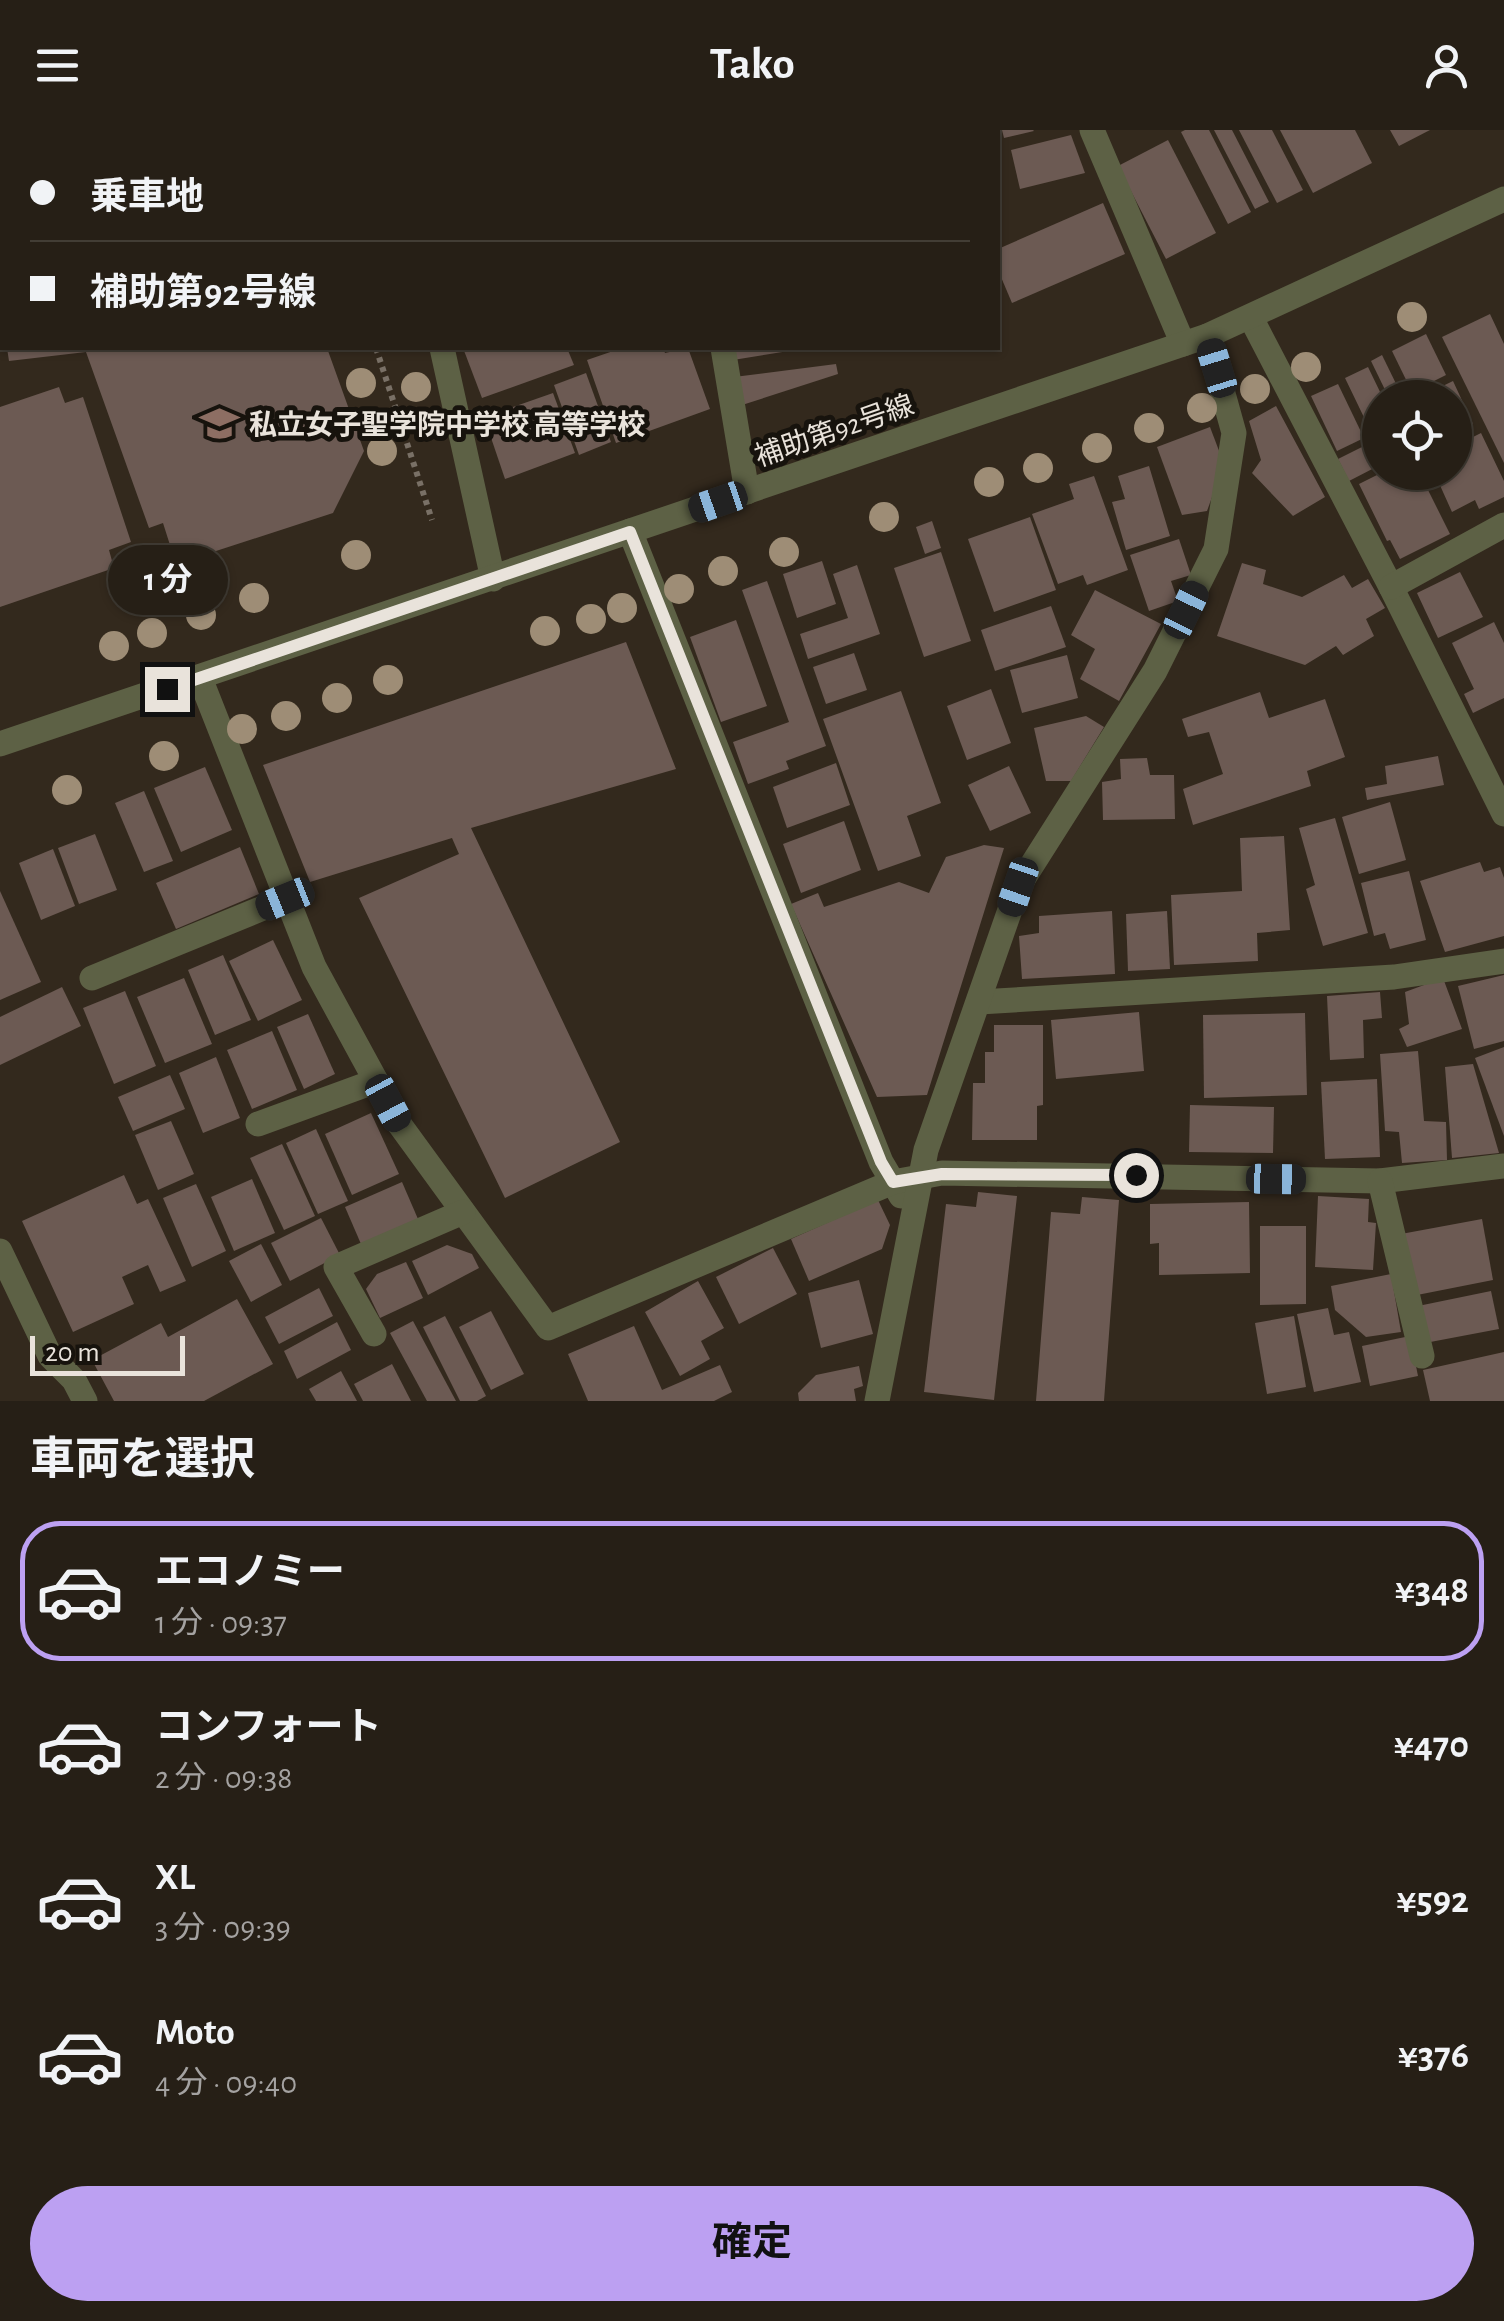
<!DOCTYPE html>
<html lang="ja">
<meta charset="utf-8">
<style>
body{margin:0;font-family:"Alegreya Sans","Noto Sans JP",sans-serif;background:#322c23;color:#f1f3f6;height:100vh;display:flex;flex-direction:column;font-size:38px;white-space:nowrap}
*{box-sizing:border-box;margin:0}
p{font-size:32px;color:#a4a2a1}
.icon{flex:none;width:55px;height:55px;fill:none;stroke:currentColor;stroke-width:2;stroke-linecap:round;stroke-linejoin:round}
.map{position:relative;height:1271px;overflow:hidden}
.panel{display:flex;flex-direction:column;background:#261f16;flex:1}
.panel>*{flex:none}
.banner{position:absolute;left:0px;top:0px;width:1000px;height:220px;box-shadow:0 2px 8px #0004,0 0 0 2px #423d35;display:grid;align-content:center;height:220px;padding:0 30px;background:#261f16}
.fabs{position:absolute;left:1362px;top:250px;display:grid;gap:20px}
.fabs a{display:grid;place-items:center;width:110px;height:110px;border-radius:50%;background:#261f16;box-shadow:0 2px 8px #0004,0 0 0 2px #423d35;font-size:50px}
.scale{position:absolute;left:30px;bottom:25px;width:155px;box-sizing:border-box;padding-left:10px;border:5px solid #e9e3db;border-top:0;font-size:28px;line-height:35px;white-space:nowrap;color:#e9e3db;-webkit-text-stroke:8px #17130d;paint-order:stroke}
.end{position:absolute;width:45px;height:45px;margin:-22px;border:12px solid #e9e3db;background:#111;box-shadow:0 0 0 5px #111}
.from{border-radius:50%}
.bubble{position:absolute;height:70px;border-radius:35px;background:#261f16;box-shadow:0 2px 8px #0004,0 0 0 2px #423d35;font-size:32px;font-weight:700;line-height:70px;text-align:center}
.car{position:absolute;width:30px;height:60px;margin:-30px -15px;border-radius:12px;box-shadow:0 0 8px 2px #0007;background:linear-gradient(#222 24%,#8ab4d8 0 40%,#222 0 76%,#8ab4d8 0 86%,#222 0)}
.banner b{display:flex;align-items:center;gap:35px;height:95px;font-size:38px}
.banner b+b{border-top:2px solid #423d35}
.banner i{width:25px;height:25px;background:#f1f3f6}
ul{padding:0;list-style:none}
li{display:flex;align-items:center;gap:30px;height:140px;margin:0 20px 15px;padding:0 10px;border:5px solid transparent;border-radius:40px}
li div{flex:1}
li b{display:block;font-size:38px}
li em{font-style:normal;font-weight:700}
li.selected{border-color:#bca0f2}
li>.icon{width:90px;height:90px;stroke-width:1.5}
h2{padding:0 30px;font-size:45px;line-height:120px}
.button{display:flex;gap:20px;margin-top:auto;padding:20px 30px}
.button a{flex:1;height:115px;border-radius:60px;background:#bca0f2;color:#111;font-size:40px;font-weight:700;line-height:115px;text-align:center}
header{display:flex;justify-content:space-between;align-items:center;height:130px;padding:0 30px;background:#261f16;font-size:45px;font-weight:700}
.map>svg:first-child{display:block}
.building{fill:#6c5a53}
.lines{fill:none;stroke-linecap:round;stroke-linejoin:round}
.path{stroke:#797066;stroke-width:6;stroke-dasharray:5 5;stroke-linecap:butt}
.minor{stroke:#5d6145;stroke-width:25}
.tree{fill:#9e8d76}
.route{stroke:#e9e3db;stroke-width:12}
.labels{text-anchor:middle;stroke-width:10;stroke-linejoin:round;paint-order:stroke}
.poi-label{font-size:28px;font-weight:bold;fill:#e9e3db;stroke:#17130d;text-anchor:start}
.street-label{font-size:28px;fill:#e9e3db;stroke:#17130d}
</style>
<header><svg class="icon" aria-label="menu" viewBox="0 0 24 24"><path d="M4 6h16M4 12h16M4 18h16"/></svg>Tako<svg class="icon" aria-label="person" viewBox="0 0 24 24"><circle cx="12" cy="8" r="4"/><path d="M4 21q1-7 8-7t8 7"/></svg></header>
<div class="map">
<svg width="1504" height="1271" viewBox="0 0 1504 1271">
<rect width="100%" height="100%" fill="#33291d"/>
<g class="building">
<path d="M1002 0H1033L1034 1 1004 8Z"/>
<path d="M1185 0H1209L1251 82 1228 94 1181 2Z"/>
<path d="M1214 0H1232L1269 72 1255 79Z"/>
<path d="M1239 0H1272L1303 60 1277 73Z"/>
<path d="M1280 0H1355L1372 33 1313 63Z"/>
<path d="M1390 0H1430L1399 16Z"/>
<path d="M1071 5 1085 43 1020 59 1011 20Z"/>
<path d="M1168 10 1216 103 1166 129 1118 36Z"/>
<path d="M1103 73 1125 124 1012 173 998 140V119Z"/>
<path d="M1490 184 1504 214V333L1442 207Z"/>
<path d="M1426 204 1446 245 1412 262 1392 221Z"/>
<path d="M7 218H327L364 321 333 383 176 434 163 393 149 398 86 222 9 231Z"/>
<path d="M463 218H567L574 235 482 268Z"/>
<path d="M622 218H663L665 223 688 218 710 279 616 313 587 230Z"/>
<path d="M731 218H795V220L733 230Z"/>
<path d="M1382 225 1403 268H1389L1371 231Z"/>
<path d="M836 234 838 244 739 276 734 247Z"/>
<path d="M1368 237 1383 268H1380V300L1372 304 1345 248Z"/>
<path d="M586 243 611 312 579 325 554 255Z"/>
<path d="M1453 251 1473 294 1455 303V268H1418Z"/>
<path d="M1338 254 1364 308 1337 321 1311 266Z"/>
<path d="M59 257 65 273 83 267 131 412 109 420 114 438 0 477V277Z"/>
<path d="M553 263 575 323 505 349 484 287Z"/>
<path d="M1276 276 1325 367 1293 386 1252 343 1261 330 1249 291Z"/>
<path d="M1210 297 1224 334 1207 381 1182 385 1157 317Z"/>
<path d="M1481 303 1504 351V367L1479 379 1475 370 1452 382 1434 342H1455V316Z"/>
<path d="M1380 308V335L1349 351 1338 329Z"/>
<path d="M1149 336 1170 406 1126 420 1112 372 1125 369 1118 346Z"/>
<path d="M1383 342H1419L1450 404 1400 429 1390 410 1387 411 1359 354Z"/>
<path d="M1094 346 1128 440 1087 455 1083 445 1058 454 1032 384 1074 369 1069 354Z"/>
<path d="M1030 387 1056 460 994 482 968 409Z"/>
<path d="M932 391 941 418 925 424 916 397Z"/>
<path d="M1179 409 1191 445 1171 451 1178 471 1149 481 1130 425Z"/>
<path d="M941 422 971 511 924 527 894 438Z"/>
<path d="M822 431 836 474 797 488 783 444Z"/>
<path d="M1242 433 1266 440 1263 454 1302 467 1344 445 1352 458 1368 449 1385 478 1366 489 1374 506 1343 525 1336 516 1305 535 1217 506Z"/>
<path d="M857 435 880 504 808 529 800 504 848 488 833 444Z"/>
<path d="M1460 442 1483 487 1438 508 1417 463Z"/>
<path d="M767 451 826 616 786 631 789 639 748 654 733 612 789 592 742 460Z"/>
<path d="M1095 460 1161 494 1119 571 1080 549 1095 519 1071 505Z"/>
<path d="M1051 476 1066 517 995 541 981 500Z"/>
<path d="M736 490 767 576 721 592 690 507Z"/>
<path d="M1494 492 1504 513V568L1473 583 1464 564 1474 559 1452 513Z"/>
<path d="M626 512 676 639 471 698 620 1012 505 1068 359 768 459 724 452 708 310 752 263 635Z"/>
<path d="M854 523 867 560 826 574 813 537Z"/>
<path d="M1067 525 1078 568 1022 583 1010 540Z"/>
<path d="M991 559 1011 613 967 630 947 576Z"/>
<path d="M901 561 941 673 907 686 921 726 878 741 823 589Z"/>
<path d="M1260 562 1269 588 1325 569 1345 627 1307 641 1311 656 1193 695 1183 659 1223 644 1209 602 1188 607 1182 589Z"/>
<path d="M1086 586 1104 597 1071 651H1046L1034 598Z"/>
<path d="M1438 626 1444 655 1367 670 1365 658 1387 654 1385 636Z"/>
<path d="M1147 628 1150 645H1174L1175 689 1103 690 1102 652 1121 649 1120 629Z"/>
<path d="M836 633 850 675 787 698 773 657Z"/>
<path d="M1009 636 1031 683 990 701 968 655Z"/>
<path d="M205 637 232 700 181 722 154 658Z"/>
<path d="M144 661 173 731 144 742 115 673Z"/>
<path d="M1390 672 1406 730 1359 744 1342 687Z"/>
<path d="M1335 688 1368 803 1323 816 1306 759 1315 755 1299 698Z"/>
<path d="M844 691 861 740 801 763 783 714Z"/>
<path d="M95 704 117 760 79 774 58 718Z"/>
<path d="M1284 706 1290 800 1257 803 1258 831 1174 835 1171 765 1242 761 1240 708Z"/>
<path d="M984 715 1004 718 927 965 877 967 791 774 818 763 824 777 899 752 929 763 946 727Z"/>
<path d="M240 717 259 764 176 799 156 753Z"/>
<path d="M53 719 75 776 41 790 19 733Z"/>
<path d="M1480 732 1484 742 1500 737 1504 748V806L1445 822 1420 751Z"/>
<path d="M1409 741 1426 810 1390 819 1385 803 1374 806 1361 753Z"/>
<path d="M0 761 41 852 0 870Z"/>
<path d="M1112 781 1115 844 1022 849 1019 806 1039 803V786Z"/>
<path d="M1167 781 1170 839 1128 841 1126 784Z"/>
<path d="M273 810 302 870 258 891 229 831Z"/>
<path d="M223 825 251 890 215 905 188 840Z"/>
<path d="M1504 845V911L1474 919 1458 856Z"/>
<path d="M184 848 212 914 165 933 137 867Z"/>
<path d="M1443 848 1462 899 1407 917 1399 899 1409 894 1405 862Z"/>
<path d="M62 857 81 896 0 935V887Z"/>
<path d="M125 861 156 936 114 954 83 878Z"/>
<path d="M1380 862 1382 888 1363 890 1364 928 1330 930 1327 866Z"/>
<path d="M1139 882 1144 941 1056 949 1051 890Z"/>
<path d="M1305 883 1307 965 1204 968 1203 885Z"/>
<path d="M308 884 335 944 304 959 277 897Z"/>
<path d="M994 895H1043V975L1037 976V1010H972L973 953H985V922H994Z"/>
<path d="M272 901 297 960 252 979 227 920Z"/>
<path d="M1504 917V1006L1475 928Z"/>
<path d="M1418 921 1424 991 1446 992 1447 1030 1402 1033 1399 1002 1385 1001 1380 924Z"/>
<path d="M216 927 240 988 203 1003 179 943Z"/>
<path d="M1473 934 1499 1023 1452 1028 1445 937Z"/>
<path d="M170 945 185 979 133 1001 118 967Z"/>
<path d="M1377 949 1380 1027 1325 1029 1321 952Z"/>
<path d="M1190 975 1274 977 1273 1023 1189 1022Z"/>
<path d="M371 983 399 1044 352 1065 325 1004Z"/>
<path d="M171 991 194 1044 158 1060 135 1005Z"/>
<path d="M316 999 348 1071 318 1084 286 1013Z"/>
<path d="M282 1014 315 1086 284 1100 250 1028Z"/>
<path d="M124 1045 137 1074 148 1069 186 1151 160 1162 148 1135 122 1147 134 1174 73 1202 22 1091Z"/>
<path d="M252 1049 275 1103 234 1121 211 1067Z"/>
<path d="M402 1052 418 1089 361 1114 345 1077Z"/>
<path d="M196 1054 226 1121 192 1137 163 1068Z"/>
<path d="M978 1062 1017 1066 994 1270 924 1262 946 1074 976 1077Z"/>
<path d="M1318 1066 1369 1069 1368 1092 1376 1093 1373 1140 1315 1137Z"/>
<path d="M1082 1067 1119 1070 1104 1271H1036L1051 1082 1080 1084Z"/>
<path d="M878 1070 890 1095 882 1119 809 1151 791 1109Z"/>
<path d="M1249 1072 1250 1143 1159 1145V1113L1150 1114V1074Z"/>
<path d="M321 1088 340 1125 290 1151 271 1113Z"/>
<path d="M1482 1089 1493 1150 1412 1166 1401 1104Z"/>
<path d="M1260 1096H1306V1174L1260 1175Z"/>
<path d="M261 1114 282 1155 251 1172 229 1131Z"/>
<path d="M447 1115 472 1124 479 1138 428 1165 412 1131Z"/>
<path d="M773 1118 797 1164 739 1194 716 1147Z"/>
<path d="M406 1132 423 1168 380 1188 366 1159 377 1144Z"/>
<path d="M1391 1144 1401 1202 1366 1207 1335 1180 1331 1156Z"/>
<path d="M859 1150 873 1204 821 1218 808 1163Z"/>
<path d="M698 1151 724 1198 701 1211 710 1229 680 1246 645 1182Z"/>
<path d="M319 1158 333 1186 279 1214 265 1187Z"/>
<path d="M1491 1161 1499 1199 1425 1213 1418 1176Z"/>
<path d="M237 1169 273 1234 204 1271H114L92 1230 161 1193 168 1207Z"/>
<path d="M1328 1178 1334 1205 1349 1202 1361 1252 1314 1262 1297 1184Z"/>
<path d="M491 1181 524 1244 491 1260 459 1197Z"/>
<path d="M445 1186 486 1266 477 1271H460L423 1197Z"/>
<path d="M1294 1186 1306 1257 1267 1264 1255 1193Z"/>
<path d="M413 1191 456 1271H427L390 1203Z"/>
<path d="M337 1192 351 1220 297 1249 284 1221Z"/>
<path d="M634 1196 662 1260 720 1235 732 1262 714 1271H588L568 1224Z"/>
<path d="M1410 1206 1418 1246 1370 1256 1362 1216Z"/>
<path d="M1504 1222V1271H1430L1423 1240Z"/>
<path d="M392 1234 411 1271H363L354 1254Z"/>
<path d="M859 1236 863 1256 854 1259 856 1271H799L798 1263 816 1245Z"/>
<path d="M341 1241 357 1271H316L309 1259Z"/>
</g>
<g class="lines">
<path class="path" d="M376 218 432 390"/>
<g class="minor">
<path d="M390 0 391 2"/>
<path d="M1092 0 1183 214"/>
<path d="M751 2 764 0"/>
<path d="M1251 188 1391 457 1504 684"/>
<path d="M442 218 493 449"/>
<path d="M723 218 747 362"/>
<path d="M630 401 881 1032 901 1066"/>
<path d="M1391 457 1504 395"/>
<path d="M200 548 314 837 400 995 548 1198 893 1052 942 1043 1380 1051 1504 1036"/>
<path d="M0 614 1207 206 1504 69"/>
<path d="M92 848 285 769"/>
<path d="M979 872 1394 847 1504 831"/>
<path d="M258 994 376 951"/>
<path d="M1380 1051 1422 1226"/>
<path d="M0 1121 50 1226 74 1250 85 1271"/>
<path d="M374 1204 336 1137 463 1082"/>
<path d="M877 1271 926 1020 1018 757 1155 541 1216 419 1234 303 1207 206"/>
</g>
</g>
<g class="tree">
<circle cx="1412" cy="187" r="15"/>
<circle cx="1306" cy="237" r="15"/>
<circle cx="361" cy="253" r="15"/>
<circle cx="416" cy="257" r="15"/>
<circle cx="1255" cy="259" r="15"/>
<circle cx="1202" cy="278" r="15"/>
<circle cx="1149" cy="298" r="15"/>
<circle cx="1097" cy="318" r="15"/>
<circle cx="382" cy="321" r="15"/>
<circle cx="1038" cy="338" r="15"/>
<circle cx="989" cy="352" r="15"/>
<circle cx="884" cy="387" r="15"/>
<circle cx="784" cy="422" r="15"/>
<circle cx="356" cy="425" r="15"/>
<circle cx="723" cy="441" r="15"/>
<circle cx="131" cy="457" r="15"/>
<circle cx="679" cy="459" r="15"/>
<circle cx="254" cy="468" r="15"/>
<circle cx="622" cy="478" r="15"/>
<circle cx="201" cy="485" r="15"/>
<circle cx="591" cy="489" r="15"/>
<circle cx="545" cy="501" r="15"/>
<circle cx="152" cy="503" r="15"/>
<circle cx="114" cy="516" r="15"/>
<circle cx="388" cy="550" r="15"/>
<circle cx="337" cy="568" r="15"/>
<circle cx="286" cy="586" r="15"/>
<circle cx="242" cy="599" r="15"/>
<circle cx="164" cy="626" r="15"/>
<circle cx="67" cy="660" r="15"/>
</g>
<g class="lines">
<path class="route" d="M167 559 630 402 881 1032 893 1052 942 1044 1136 1045"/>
</g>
<defs>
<symbol id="school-bare" viewBox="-9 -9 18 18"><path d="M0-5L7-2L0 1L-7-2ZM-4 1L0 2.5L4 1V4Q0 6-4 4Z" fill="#8d6e63" stroke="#17130d" stroke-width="2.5" paint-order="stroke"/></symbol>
</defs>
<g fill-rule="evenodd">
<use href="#school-bare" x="192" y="266" width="55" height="55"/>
</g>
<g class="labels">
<g class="poi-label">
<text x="249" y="304">私立女子聖学院中学校 高等学校</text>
</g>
<g class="street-label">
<text transform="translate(834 300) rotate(-19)" y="10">補助第92号線</text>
</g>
</g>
</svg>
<div class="fabs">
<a><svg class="icon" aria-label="locate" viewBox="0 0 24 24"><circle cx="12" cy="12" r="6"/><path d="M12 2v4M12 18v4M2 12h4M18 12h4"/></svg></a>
</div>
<div class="scale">20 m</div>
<i class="end from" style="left:1136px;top:1045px"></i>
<i class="end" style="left:167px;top:559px"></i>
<div class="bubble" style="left:108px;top:415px;width:120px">1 分</div>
<i class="car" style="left:1217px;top:238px;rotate:343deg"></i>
<i class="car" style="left:718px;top:372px;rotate:251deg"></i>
<i class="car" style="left:1186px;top:480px;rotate:26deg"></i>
<i class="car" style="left:1018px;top:757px;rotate:199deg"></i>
<i class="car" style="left:285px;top:769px;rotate:248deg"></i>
<i class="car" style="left:388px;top:973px;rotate:152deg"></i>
<i class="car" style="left:1276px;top:1049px;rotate:91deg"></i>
<div class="banner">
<b><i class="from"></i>乗車地</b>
<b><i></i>補助第92号線</b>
</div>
</div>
<section class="panel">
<h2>車両を選択</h2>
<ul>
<li class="selected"><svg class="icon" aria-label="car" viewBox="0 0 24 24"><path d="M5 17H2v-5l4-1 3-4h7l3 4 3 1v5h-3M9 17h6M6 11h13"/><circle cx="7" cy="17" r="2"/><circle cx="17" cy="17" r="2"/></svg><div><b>エコノミー</b><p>1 分 · 09:37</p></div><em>¥348</em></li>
<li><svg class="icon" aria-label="car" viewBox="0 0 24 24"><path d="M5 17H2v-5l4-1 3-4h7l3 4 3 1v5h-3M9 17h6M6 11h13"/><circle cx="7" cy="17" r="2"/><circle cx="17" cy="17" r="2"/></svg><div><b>コンフォート</b><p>2 分 · 09:38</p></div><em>¥470</em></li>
<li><svg class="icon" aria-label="car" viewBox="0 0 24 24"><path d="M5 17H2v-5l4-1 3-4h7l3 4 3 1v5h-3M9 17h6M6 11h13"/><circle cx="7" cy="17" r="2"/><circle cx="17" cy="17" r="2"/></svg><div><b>XL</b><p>3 分 · 09:39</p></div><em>¥592</em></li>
<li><svg class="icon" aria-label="car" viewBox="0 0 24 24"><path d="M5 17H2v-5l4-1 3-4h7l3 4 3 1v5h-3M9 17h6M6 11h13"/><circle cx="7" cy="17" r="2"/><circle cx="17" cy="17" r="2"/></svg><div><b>Moto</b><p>4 分 · 09:40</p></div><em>¥376</em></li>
</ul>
<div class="button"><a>確定</a></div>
</section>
